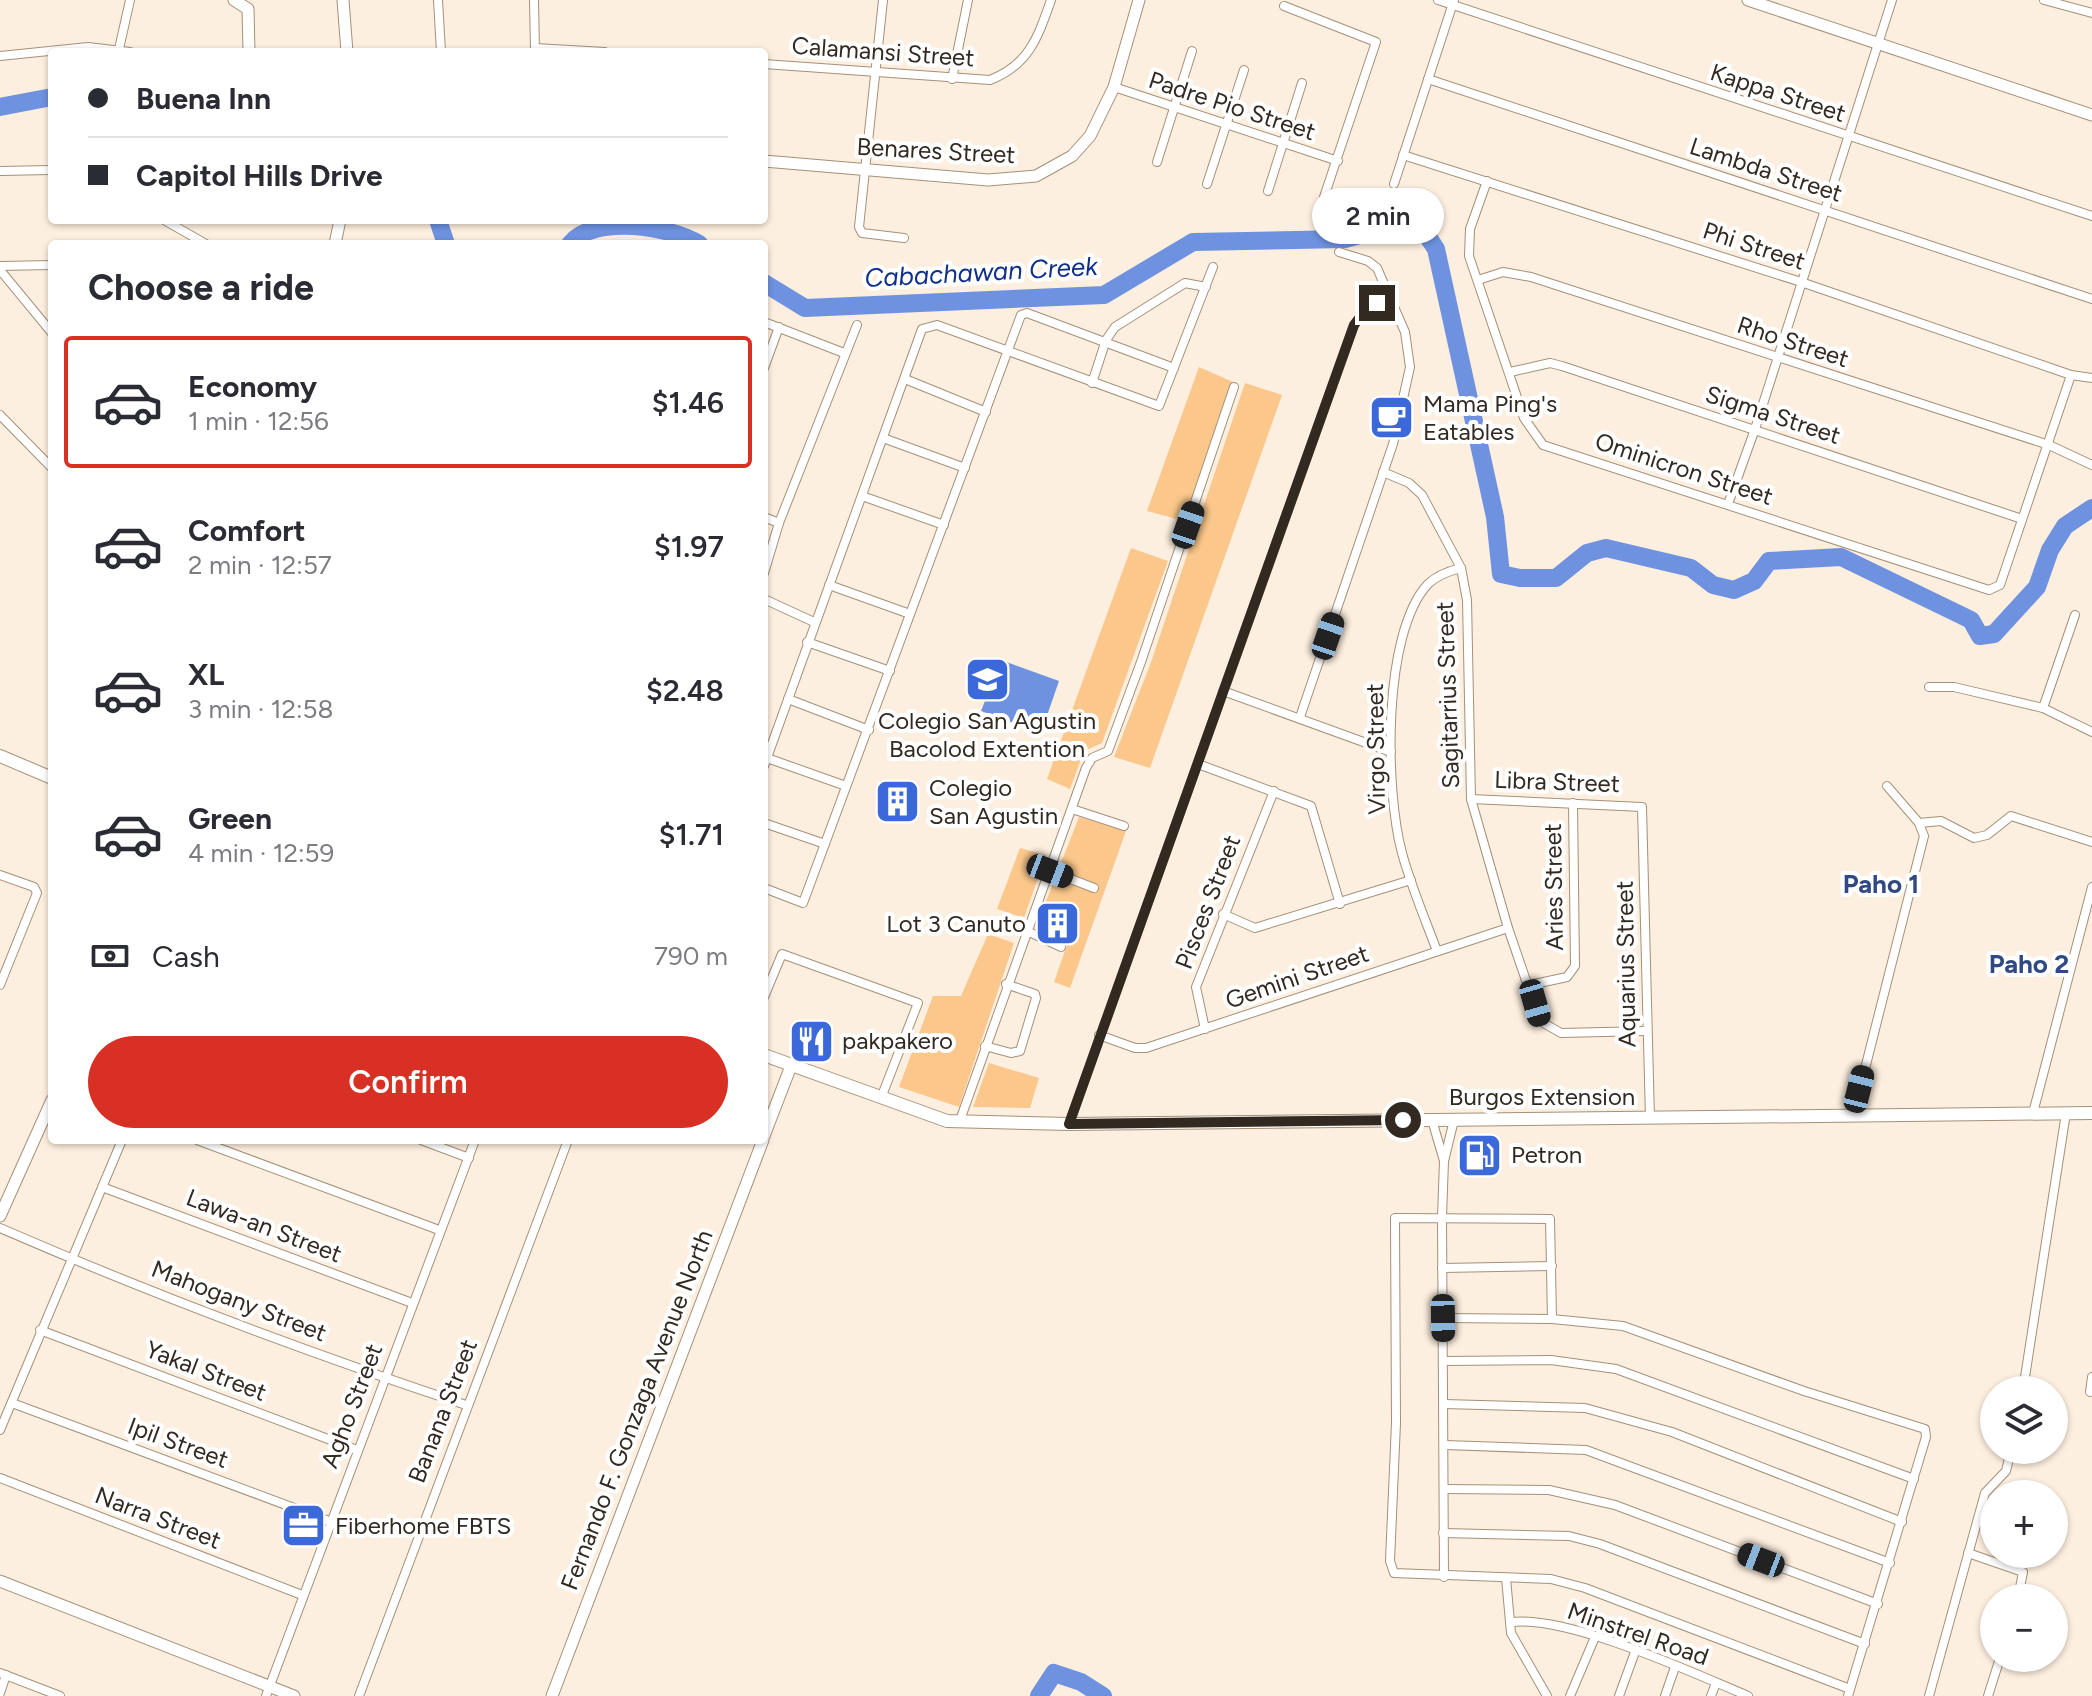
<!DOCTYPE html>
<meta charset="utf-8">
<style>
body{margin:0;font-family:Figtree,sans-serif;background:#f2f2f3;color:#2b2b33;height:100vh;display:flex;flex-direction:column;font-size:30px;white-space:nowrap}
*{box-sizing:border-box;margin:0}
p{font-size:26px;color:#7c7c81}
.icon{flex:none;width:44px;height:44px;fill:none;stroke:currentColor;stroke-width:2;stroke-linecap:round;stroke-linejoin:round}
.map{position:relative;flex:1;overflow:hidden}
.details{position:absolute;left:48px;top:240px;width:720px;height:904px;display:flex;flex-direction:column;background:#fff;border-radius:8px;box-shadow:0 2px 6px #0004}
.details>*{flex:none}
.guide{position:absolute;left:48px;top:48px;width:720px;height:176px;border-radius:8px;box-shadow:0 2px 6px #0004;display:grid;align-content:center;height:176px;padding:0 40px;background:#fff}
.controls{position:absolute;left:1980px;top:1376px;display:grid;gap:16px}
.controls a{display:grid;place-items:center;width:88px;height:88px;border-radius:50%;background:#fff;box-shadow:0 2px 6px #0004;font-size:40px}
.end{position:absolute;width:36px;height:36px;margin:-18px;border:10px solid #322920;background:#fff;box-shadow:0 0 0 4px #fff}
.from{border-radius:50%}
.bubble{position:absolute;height:56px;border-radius:28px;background:#fff;box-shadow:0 2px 6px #0004;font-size:26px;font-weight:600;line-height:56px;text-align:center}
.car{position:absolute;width:24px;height:48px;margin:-24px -12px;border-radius:10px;box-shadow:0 0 6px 2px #0007;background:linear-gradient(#222 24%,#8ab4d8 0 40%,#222 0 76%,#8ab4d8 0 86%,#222 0)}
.guide b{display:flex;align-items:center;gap:28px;height:76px;font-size:30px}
.guide b+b{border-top:2px solid #e1e1e2}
.guide i{width:20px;height:20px;background:#2b2b33}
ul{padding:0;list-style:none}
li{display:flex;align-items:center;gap:24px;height:132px;margin:0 16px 12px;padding:0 24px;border:4px solid transparent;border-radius:8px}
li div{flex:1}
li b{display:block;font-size:30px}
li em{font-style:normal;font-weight:600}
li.selected{border-color:#d93025}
li>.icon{width:72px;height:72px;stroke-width:1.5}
h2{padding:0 40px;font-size:36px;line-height:96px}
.pay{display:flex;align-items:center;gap:20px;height:88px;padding:0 40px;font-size:30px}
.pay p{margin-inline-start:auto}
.button{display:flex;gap:16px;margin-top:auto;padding:16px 40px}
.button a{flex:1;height:92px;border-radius:48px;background:#d93025;color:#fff;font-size:32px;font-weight:600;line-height:92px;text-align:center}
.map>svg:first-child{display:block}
.green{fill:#fbc78b}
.water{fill:#6e92e0}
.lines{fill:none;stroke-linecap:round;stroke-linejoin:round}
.river{stroke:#6e92e0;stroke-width:18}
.minor-casing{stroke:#a59078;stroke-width:10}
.tertiary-casing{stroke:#a59078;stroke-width:13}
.secondary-casing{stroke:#a59078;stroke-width:14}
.minor{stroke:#fff;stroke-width:8}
.tertiary{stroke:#fff;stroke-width:11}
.secondary{stroke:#fff;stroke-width:12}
.route{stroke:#322920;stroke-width:10}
.labels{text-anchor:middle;stroke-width:8;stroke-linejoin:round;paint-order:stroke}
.street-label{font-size:24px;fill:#322920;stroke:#fff}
.poi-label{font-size:24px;fill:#322920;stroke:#fff;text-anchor:start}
.water-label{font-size:26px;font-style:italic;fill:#102f89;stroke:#fff}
.neighbourhood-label{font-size:26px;font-weight:bold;fill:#304982;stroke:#fff}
</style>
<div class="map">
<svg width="2092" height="1696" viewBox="0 0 2092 1696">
<rect width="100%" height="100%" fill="#fdefdf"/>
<g class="green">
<path d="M1199 367 1233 382 1184 521 1147 511Z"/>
<path d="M1245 383 1282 395 1150 768 1114 757 1150 665Z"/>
<path d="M1131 548 1168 561 1102 743 1084 751 1070 789 1047 779Z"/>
<path d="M1079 817 1126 831 1070 988 1054 982 1078 914 1045 904Z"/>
<path d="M1020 848 1046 855 1024 918 997 909Z"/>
<path d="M988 934 1014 943 959 1107 899 1087 933 996H961Z"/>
<path d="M989 1063 1039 1078 1030 1108 973 1107Z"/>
</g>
<path class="water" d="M1001 660 1059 681 1041 733 981 711Z"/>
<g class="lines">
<g class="river">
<path d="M0 107 52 97"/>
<path d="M438 220 446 244"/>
<path d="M570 244C594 214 670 226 699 244"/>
<path d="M764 283 805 308 1104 295 1193 242 1345 239 1407 222 1426 234 1436 249 1495 517 1501 574 1520 578H1556L1587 553 1606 548 1691 568 1713 585 1734 590 1754 581 1769 561 1841 557 1971 620 1980 636 1994 634 2037 587 2050 550 2065 526 2092 508"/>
<path d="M1039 1696 1054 1673 1081 1682 1103 1696"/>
</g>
<defs>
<g id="minor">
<path d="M438 0 441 52"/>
<path d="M534 0 535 51"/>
<path d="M883 0 859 227 862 233 904 238"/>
<path d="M1438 0 2092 216"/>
<path d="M2044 0 2092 13"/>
<path d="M1284 6 1376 42 1324 197"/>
<path d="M535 48 605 52"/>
<path d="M119 49 130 0"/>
<path d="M0 56 88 47 130 52"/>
<path d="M764 64 990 80C1029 65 1038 37 1051 0"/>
<path d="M952 79 968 0"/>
<path d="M1428 79 2092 299"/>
<path d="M1114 87 1338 161"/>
<path d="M1403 155 1801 282 2071 375 2092 378"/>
<path d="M1157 162 1192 51"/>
<path d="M0 171 52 170"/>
<path d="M1487 181 1470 229 1469 256 1524 418 1543 445 1989 590 2000 585 2071 375"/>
<path d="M1207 184 1244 70"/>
<path d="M1394 184 1454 0"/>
<path d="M1268 191 1302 83"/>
<path d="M164 220 206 244"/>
<path d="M0 266 52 265"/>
<path d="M0 270 52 333"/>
<path d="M1478 280 1503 272 1531 277 2049 445 2092 465"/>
<path d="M764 322 844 353"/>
<path d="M764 368 779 327"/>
<path d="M1510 372 1550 363 1562 366 2022 519"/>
<path d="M905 379 986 412"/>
<path d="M1092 383 1106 340 1115 327 1185 283 1206 287"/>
<path d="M0 415 52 468"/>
<path d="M883 438 965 468"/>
<path d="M1383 472 1409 483 1422 495 1461 568 1467 600 1471 799 1508 928 1540 1021 1561 1033 1647 1031"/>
<path d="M862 496 944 525"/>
<path d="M1728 504 1755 429 1892 0"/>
<path d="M764 517 779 523"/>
<path d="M764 573 779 523 857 325"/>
<path d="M829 585 910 614"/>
<path d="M764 599 814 622"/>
<path d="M807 642 890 671"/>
<path d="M1929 687H1954L2043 708 2075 615"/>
<path d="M1223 691 1391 752"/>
<path d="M788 699 869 730"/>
<path d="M2043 708 2092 732"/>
<path d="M1300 717 1393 444 1410 367 1405 332 1377 268 1368 261 1339 252"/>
<path d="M767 758 846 786"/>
<path d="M1198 764 1311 806 1340 904"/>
<path d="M764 766 922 329 937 325 1159 406 1213 267"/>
<path d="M1471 799 1642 807 1650 1119"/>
<path d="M1072 809 1124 826"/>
<path d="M764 823 825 844"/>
<path d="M1919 823 1941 821 1974 838 1987 835 2011 816 2092 842"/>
<path d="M1050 871 1094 888"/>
<path d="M0 875 34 887 37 893 0 985"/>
<path d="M764 888 803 903 1021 315 1027 313 1174 368"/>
<path d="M1223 914 1255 928 1411 880"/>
<path d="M1027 931 1061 947"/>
<path d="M1437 951C1425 919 1411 886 1402 853 1385 790 1382 633 1428 584 1437 575 1449 571 1461 568"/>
<path d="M1530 985 1567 977 1575 966 1573 803"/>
<path d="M764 997 782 954 918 1003 881 1098"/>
<path d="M1205 1029 1196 987 1274 791"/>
<path d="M1099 1035 1135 1048H1146L1508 928"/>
<path d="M985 1046 1011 1053 1020 1051 1036 998 1035 994 1006 984"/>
<path d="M2033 1113 2092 887"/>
<path d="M1853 1116 1924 836 1919 823 1887 786"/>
<path d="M1432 1120 1444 1161"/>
<path d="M959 1123 1086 768 1092 758 1108 751 1141 662 1234 387"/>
<path d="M1069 1124 1354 325 1364 312 1390 295"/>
<path d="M197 1140 439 1230"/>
<path d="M421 1140 469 1158"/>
<path d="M102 1187 412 1303"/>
<path d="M0 1228C152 1294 309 1353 466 1405"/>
<path d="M1442 1268 1552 1266"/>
<path d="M1443 1318 1552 1319 1623 1326 1804 1391 1925 1429 1926 1437 1848 1696"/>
<path d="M1552 1319 1550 1219 1395 1218 1396 1423 1390 1561 1394 1573 1551 1579 1585 1588 1850 1689"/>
<path d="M40 1330 357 1450"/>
<path d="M1444 1361 1551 1360 1616 1369 1914 1479"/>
<path d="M2023 1390 2066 1113"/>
<path d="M2090 1392 2092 1377"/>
<path d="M12 1403 329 1521"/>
<path d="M1444 1404 1585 1408 1672 1432 1902 1522"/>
<path d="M0 1430 122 1140"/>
<path d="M1445 1445 1586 1450 1890 1563"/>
<path d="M0 1478 302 1595"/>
<path d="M1444 1489 1549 1490 1615 1505 1878 1604"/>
<path d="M1443 1533 1569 1536 1600 1544 1865 1644"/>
<path d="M1968 1553 2023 1572 2018 1598"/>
<path d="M1444 1577 1442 1217 1444 1161 1454 1120"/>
<path d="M1506 1578 1511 1633 1547 1696"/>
<path d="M1512 1622C1570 1616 1691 1672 1748 1696"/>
<path d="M0 1673 60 1696"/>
<path d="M0 1693 6 1675"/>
<path d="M266 1696 475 1140"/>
<path d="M359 1696 568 1140"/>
<path d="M1570 1696 1595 1637"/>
<path d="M1619 1696 1635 1652"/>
<path d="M1665 1696 1675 1667"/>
<path d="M1711 1696 1716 1683"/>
<path d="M1929 1696 1985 1493 2006 1471 2011 1450"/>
<path d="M1988 1696 2000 1658"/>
</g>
<g id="tertiary">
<path d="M234 0 248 9 249 52"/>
<path d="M343 0 347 52"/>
<path d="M1748 0 2092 115"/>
<path d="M764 161 988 180 1036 176 1072 156 1090 136 1114 87 1139 0"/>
<path d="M335 244 340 220"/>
<path d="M764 1136 791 1066"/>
<path d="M0 1216 52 1100"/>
<path d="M0 1581 294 1696"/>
<path d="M552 1696 763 1140"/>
</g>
<g id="secondary">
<path d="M0 756 52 778"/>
<path d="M764 1055 947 1121 1069 1124 2092 1113"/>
</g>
</defs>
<use href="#minor" class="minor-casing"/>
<use href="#tertiary" class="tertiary-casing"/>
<use href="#secondary" class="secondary-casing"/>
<use href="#minor" class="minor"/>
<use href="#tertiary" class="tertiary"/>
<use href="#secondary" class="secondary"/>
</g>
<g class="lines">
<path class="route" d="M1377 303 1364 312 1354 325 1069 1124 1403 1120"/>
</g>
<defs>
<symbol id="cafe-square" viewBox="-11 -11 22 22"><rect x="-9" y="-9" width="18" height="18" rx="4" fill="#3c69da" stroke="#fff"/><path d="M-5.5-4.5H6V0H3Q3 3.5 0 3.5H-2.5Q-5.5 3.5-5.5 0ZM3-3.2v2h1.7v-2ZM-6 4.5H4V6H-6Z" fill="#fff"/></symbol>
<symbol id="university-square" viewBox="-11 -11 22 22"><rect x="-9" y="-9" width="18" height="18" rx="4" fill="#3c69da" stroke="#fff"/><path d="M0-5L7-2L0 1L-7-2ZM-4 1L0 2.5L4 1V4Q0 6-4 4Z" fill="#fff"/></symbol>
<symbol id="building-square" viewBox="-11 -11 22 22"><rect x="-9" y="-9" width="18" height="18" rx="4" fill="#3c69da" stroke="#fff"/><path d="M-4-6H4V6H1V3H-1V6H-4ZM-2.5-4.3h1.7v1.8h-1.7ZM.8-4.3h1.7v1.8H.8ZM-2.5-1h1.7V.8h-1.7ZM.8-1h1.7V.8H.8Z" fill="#fff"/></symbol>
<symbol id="restaurant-square" viewBox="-11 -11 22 22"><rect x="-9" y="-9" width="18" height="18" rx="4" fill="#3c69da" stroke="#fff"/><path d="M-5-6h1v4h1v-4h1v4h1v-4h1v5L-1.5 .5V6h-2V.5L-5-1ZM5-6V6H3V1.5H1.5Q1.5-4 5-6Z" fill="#fff"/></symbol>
<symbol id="fuel-square" viewBox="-11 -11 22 22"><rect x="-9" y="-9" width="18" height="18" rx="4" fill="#3c69da" stroke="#fff"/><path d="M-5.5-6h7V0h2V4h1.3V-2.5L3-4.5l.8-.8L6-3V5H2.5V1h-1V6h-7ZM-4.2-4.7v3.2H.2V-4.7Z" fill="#fff"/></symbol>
<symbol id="office-square" viewBox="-11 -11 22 22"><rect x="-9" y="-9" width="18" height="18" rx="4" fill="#3c69da" stroke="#fff"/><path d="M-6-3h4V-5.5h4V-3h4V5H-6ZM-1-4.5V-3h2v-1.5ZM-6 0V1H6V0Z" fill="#fff"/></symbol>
</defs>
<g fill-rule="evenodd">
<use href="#cafe-square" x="1366" y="392" width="51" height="51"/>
<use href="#university-square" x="962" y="654" width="51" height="51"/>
<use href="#building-square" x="872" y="776" width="51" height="51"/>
<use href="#building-square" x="1032" y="898" width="51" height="51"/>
<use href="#restaurant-square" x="786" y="1016" width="51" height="51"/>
<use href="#fuel-square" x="1454" y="1130" width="51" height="51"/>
<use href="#office-square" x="278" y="1500" width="51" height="51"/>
</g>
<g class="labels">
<g class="street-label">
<text transform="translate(883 52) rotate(4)" y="8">Calamansi Street</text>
<text transform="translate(1778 93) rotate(18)" y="8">Kappa Street</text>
<text transform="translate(1232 106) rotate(18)" y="8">Padre Pio Street</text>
<text transform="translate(936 151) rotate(3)" y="8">Benares Street</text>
<text transform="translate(1766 170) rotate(18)" y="8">Lambda Street</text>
<text transform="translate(1754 246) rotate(18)" y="8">Phi Street</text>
<text transform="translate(1793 342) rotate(18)" y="8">Rho Street</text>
<text transform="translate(1773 415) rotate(18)" y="8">Sigma Street</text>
<text transform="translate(1684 469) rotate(18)" y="8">Ominicron Street</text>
<text transform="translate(1448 695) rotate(-92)" y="8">Sagitarrius Street</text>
<text transform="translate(1376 749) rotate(-91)" y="8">Virgo Street</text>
<text transform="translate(1557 782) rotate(2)" y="8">Libra Street</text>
<text transform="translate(1554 887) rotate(-91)" y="8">Aries Street</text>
<text transform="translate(1208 902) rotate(-69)" y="8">Pisces Street</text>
<text transform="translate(1626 964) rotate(-91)" y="8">Aquarius Street</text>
<text transform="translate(1297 977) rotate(-19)" y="8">Gemini Street</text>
<text x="1542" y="1105">Burgos Extension</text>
<text transform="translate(264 1226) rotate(21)" y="8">Lawa-an Street</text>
<text transform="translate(239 1301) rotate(21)" y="8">Mahogany Street</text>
<text transform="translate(206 1371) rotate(21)" y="8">Yakal Street</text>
<text transform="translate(352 1406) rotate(-69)" y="8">Agho Street</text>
<text transform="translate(637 1410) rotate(-69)" y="8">Fernando F. Gonzaga Avenue North</text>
<text transform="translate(443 1411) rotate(-69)" y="8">Banana Street</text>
<text transform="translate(178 1443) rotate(20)" y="8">Ipil Street</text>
<text transform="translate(158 1518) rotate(21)" y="8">Narra Street</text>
<text transform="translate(1638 1634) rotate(19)" y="8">Minstrel Road</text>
</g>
<g class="poi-label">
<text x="1423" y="412">Mama Ping's<tspan x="1423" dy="28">Eatables</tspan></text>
<text x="987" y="729" text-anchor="middle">Colegio San Agustin<tspan x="987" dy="28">Bacolod Extention</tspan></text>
<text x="929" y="796">Colegio<tspan x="929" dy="28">San Agustin</tspan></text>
<text x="1026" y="932" text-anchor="end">Lot 3 Canuto</text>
<text x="842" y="1049">pakpakero</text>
<text x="1511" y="1163">Petron</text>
<text x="335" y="1534">Fiberhome FBTS</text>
</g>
<g class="water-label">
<text transform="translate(981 272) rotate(-3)" y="9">Cabachawan Creek</text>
</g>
<g class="neighbourhood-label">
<text x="1881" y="893">Paho 1</text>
<text x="2029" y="973">Paho 2</text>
</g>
</g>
</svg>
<div class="controls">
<a><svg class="icon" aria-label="layers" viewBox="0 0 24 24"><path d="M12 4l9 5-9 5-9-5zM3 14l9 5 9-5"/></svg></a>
<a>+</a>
<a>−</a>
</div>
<i class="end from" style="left:1403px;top:1120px"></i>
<i class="end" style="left:1377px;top:303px"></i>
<div class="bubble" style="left:1312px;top:188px;width:132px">2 min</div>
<i class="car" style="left:1188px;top:525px;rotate:19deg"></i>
<i class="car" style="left:1328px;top:636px;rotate:19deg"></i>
<i class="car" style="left:1050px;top:871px;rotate:111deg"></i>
<i class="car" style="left:1535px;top:1003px;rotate:164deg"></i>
<i class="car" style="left:1859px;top:1089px;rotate:14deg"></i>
<i class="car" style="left:1443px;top:1318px;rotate:179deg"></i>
<i class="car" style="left:1761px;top:1560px;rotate:291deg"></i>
<div class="guide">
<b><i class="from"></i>Buena Inn</b>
<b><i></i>Capitol Hills Drive</b>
</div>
<section class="details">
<h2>Choose a ride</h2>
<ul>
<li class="selected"><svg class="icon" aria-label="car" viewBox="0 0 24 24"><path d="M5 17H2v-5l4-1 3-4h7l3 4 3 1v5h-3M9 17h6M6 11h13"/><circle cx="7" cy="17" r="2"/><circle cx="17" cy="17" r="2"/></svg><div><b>Economy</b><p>1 min · 12:56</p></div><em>$1.46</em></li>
<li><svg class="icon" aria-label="car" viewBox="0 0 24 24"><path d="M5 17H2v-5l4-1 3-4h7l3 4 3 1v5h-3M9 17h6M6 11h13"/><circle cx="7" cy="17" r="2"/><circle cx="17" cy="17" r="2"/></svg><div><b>Comfort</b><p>2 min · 12:57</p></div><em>$1.97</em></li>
<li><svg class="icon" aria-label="car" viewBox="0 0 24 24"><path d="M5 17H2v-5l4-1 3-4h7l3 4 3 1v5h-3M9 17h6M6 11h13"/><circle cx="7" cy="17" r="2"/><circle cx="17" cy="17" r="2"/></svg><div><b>XL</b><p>3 min · 12:58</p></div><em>$2.48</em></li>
<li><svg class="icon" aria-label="car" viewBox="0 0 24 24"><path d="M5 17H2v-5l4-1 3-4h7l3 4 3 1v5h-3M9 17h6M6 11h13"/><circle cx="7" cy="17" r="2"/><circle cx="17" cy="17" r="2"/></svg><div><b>Green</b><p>4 min · 12:59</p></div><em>$1.71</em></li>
</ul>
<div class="pay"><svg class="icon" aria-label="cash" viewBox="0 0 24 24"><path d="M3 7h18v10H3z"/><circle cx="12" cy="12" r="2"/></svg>Cash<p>790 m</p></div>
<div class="button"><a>Confirm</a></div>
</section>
</div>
